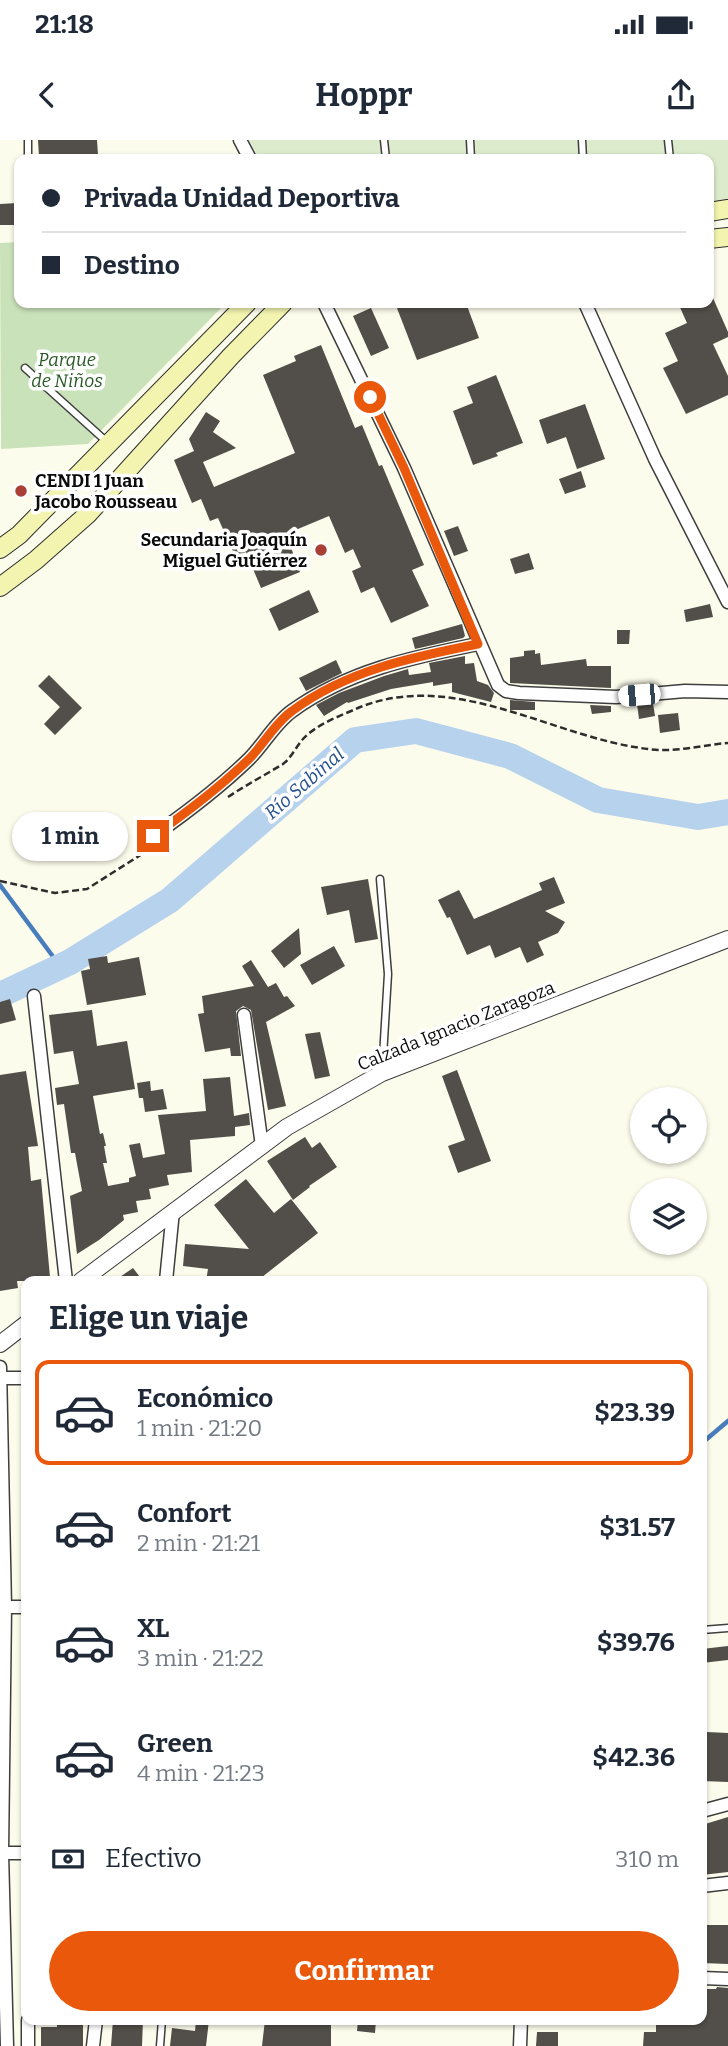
<!DOCTYPE html>
<html lang="es">
<meta charset="utf-8">
<style>
body{margin:0;font-family:Bitter,serif;background:#f6f6f7;color:#1f2937;height:100vh;display:flex;flex-direction:column;font-size:26px;white-space:nowrap}
*{box-sizing:border-box;margin:0}
p{font-size:23px;color:#747a83}
.icon{flex:none;width:38px;height:38px;fill:none;stroke:currentColor;stroke-width:2;stroke-linecap:round;stroke-linejoin:round}
.map{position:relative;flex:1;overflow:hidden}
.side{position:absolute;left:21px;top:1136px;width:686px;height:749px;display:flex;flex-direction:column;background:#fff;border-radius:14px;box-shadow:0 2px 5px #0004}
.side>*{flex:none}
.hud{position:absolute;left:14px;top:14px;width:700px;height:154px;border-radius:14px;box-shadow:0 2px 5px #0004;display:grid;align-content:center;height:154px;padding:0 28px;background:#fff}
.fabs{position:absolute;left:630px;top:947px;display:grid;gap:14px}
.fabs a{display:grid;place-items:center;width:77px;height:77px;border-radius:50%;background:#fff;box-shadow:0 2px 5px #0004;font-size:35px}
.end{position:absolute;width:32px;height:32px;margin:-16px;border:9px solid #ea580c;background:#fff;box-shadow:0 0 0 4px #fff}
.from{border-radius:50%}
.bubble{position:absolute;height:49px;border-radius:24px;background:#fff;box-shadow:0 2px 5px #0004;font-size:23px;font-weight:700;line-height:49px;text-align:center}
.car{position:absolute;width:21px;height:42px;margin:-21px -10px;border-radius:9px;box-shadow:0 0 5px 2px #0007;background:linear-gradient(#fff 24%,#345 0 40%,#fff 0 76%,#345 0 86%,#fff 0)}
.hud b{display:flex;align-items:center;gap:24px;height:66px;font-size:26px}
.hud b+b{border-top:2px solid #e0e1e3}
.hud i{width:18px;height:18px;background:#1f2937}
ul{padding:0;list-style:none}
li{display:flex;align-items:center;gap:21px;height:105px;margin:0 14px 10px;padding:0 14px;border:4px solid transparent;border-radius:14px}
li div{flex:1}
li b{display:block;font-size:26px}
li em{font-style:normal;font-weight:700}
li.selected{border-color:#ea580c}
li>.icon{width:63px;height:63px;stroke-width:1.5}
h2{padding:0 28px;font-size:32px;line-height:84px}
.pay{display:flex;align-items:center;gap:18px;height:77px;padding:0 28px;font-size:26px}
.pay p{margin-inline-start:auto}
.button{display:flex;gap:14px;margin-top:auto;padding:14px 28px}
.button a{flex:1;height:80px;border-radius:42px;background:#ea580c;color:#fff;font-size:28px;font-weight:700;line-height:80px;text-align:center}
.status{display:flex;justify-content:space-between;align-items:center;height:49px;padding:0 35px;background:#fff;direction:ltr}
.status svg{height:19px;fill:currentColor}
header{display:flex;justify-content:space-between;align-items:center;height:91px;padding:0 28px;background:#fff;font-size:32px;font-weight:700}
.map>svg:first-child{display:block}
.green{fill:#cae2ba}
.pitch{fill:#dbebcb}
.lines{fill:none;stroke-linecap:round;stroke-linejoin:round}
.stream{stroke:#487dbb;stroke-width:4.5}
.river{stroke:#b7d2ed;stroke-width:26}
.building{fill:#524e49}
.service-casing{stroke:#3e3e3e;stroke-width:9}
.minor-casing{stroke:#3e3e3e;stroke-width:15}
.tertiary-casing{stroke:#3e3e3e;stroke-width:18}
.secondary-casing{stroke:#2d2d2d;stroke-width:20}
.path{stroke:#2d2d2d;stroke-width:2.5;stroke-dasharray:7 3.5;stroke-linecap:butt}
.service{stroke:#fff;stroke-width:6}
.minor{stroke:#fff;stroke-width:12}
.tertiary{stroke:#fff;stroke-width:16}
.secondary{stroke:#f2f4af;stroke-width:18}
.route{stroke:#ea580c;stroke-width:9}
.poi-dot{fill:#a94036;stroke:#fff;stroke-width:2.5}
.labels{text-anchor:middle;stroke-width:7;stroke-linejoin:round;paint-order:stroke}
.park-label{font-size:18px;font-style:italic;fill:#285a25;stroke:#fff}
.poi-label{font-size:18px;font-weight:bold;fill:#0b0b0b;stroke:#fff;text-anchor:start}
.street-label{font-size:18px;fill:#0b0b0b;stroke:#fff}
.water-label{font-size:19px;font-style:italic;fill:#26518c;stroke:#fff}
</style>
<div class="status"><b>21:18</b><svg viewBox="0 0 49 12"><path d="M0 12V9h3v3zM5 12V6h3v6zM10 12V3h3v9zM15 12V0h3v12zM26 1h20v11H26zM47 4h2v5h-2z"/></svg></div>
<header><svg class="icon" aria-label="back" viewBox="0 0 24 24"><path d="M15 5l-7 7 7 7"/></svg>Hoppr<svg class="icon" aria-label="share" viewBox="0 0 24 24"><path d="M12 15V3M7 8l5-5 5 5M5 13v7h14v-7"/></svg></header>
<div class="map">
<svg width="728" height="1906" viewBox="0 0 728 1906">
<rect width="100%" height="100%" fill="#fcfcec"/>
<path class="green" d="M19 102V163H226L88 304 1 309 0 103Z"/>
<path class="pitch" d="M249 0H728V62L709 64V19H259Z"/>
<g class="lines">
<g class="stream">
<path d="M0 745 60 826"/>
<path d="M702 1303 728 1281"/>
</g>
<path class="river" d="M0 855 70 822 170 760 355 600 416 591 510 616 598 660 698 677 728 672"/>
</g>
<g class="building">
<path d="M38 0H97L98 15H92V19L39 17Z"/>
<path d="M18 63 19 85H0V64Z"/>
<path d="M713 158 728 192V197L713 204 728 236V255L686 274 663 228 678 221 665 193 687 183 678 163H709Z"/>
<path d="M395 163H466L479 198 417 220Z"/>
<path d="M371 168 389 208 371 216 353 176Z"/>
<path d="M321 205 355 288 362 285 379 326 382 325 424 425 412 430 429 466 391 483 374 447 361 453 352 431 361 427 353 409 345 413 329 376 286 394 300 432 261 448 246 412 235 416 218 378 210 381 201 359 192 363 174 320 194 311 189 299 206 272 220 281 213 292 236 308 203 322 214 347 295 313 263 235 296 221 294 216Z"/>
<path d="M496 235 523 303 496 313 498 316 473 325 453 271 473 263 467 247Z"/>
<path d="M585 264 605 319 577 329 566 297 547 304 539 280Z"/>
<path d="M581 331 586 347 565 354 559 339Z"/>
<path d="M458 386 468 411 454 416 444 391Z"/>
<path d="M529 413 534 429 515 434 510 419Z"/>
<path d="M309 450 319 472 279 491 269 469Z"/>
<path d="M710 464 713 477 686 482 684 470Z"/>
<path d="M462 484 465 496 463 498 415 509 412 498Z"/>
<path d="M617 490H630L629 504H617Z"/>
<path d="M535 510V514L540 513 541 525 586 519 587 526H611V548L510 543V518L524 516V511Z"/>
<path d="M465 516V524L474 523 477 541 488 545 494 553 491 562 452 552V543L433 546V542L391 549 348 563 347 562 324 576 316 565 339 553 384 536 408 529 409 535 431 532 429 523Z"/>
<path d="M336 520 342 533 306 551 299 538Z"/>
<path d="M49 535 82 568 55 595 44 584 60 567 38 546Z"/>
<path d="M510 560 535 562V570H510Z"/>
<path d="M653 563 655 576 639 579 637 564Z"/>
<path d="M590 565 611 566V572L592 574Z"/>
<path d="M678 573 680 590 660 593 658 575Z"/>
<path d="M80 689 86 699 78 704 82 710 66 719 56 703Z"/>
<path d="M554 737 565 763 545 771 565 782 558 793 538 802 544 815 527 823 520 807 495 818 490 805 467 815 450 777 447 778 438 760 459 750 474 779 542 750 539 743Z"/>
<path d="M368 739 378 799 355 803 349 770 327 775 321 747Z"/>
<path d="M299 788 301 814 284 828 271 811Z"/>
<path d="M334 806 345 826 312 845 300 825Z"/>
<path d="M107 816 108 823 139 817 146 855 87 865 81 831 90 829 88 819Z"/>
<path d="M251 820 268 847 276 843 284 857 287 856 295 866 266 882 286 966 268 970 251 870 243 866 236 871 241 916H231L230 908 205 912 198 874 204 873 202 856 254 846 242 826Z"/>
<path d="M10 859 16 880 0 884V862Z"/>
<path d="M92 870 97 906 127 901 135 949 93 956 100 994 103 993 106 1006H104L107 1023H103L108 1046 129 1042V1038L136 1036 129 1005 140 1003 143 1018 165 1014 158 975 206 971 203 939 230 937 234 976 249 973 250 985 235 987V996L190 1000 192 1032 167 1035 169 1045 149 1049 151 1059 136 1061 138 1072 123 1075 124 1080 99 1100 77 1114 70 1056 82 1051 75 1013H71L64 964 57 965 55 948 79 944 73 911 54 914 49 875Z"/>
<path d="M320 892 330 936 315 939 305 894Z"/>
<path d="M457 930 491 1021 458 1033 448 1006 465 1000 442 936Z"/>
<path d="M26 931 38 1006 28 1007 31 1041 41 1039 50 1137 44 1141H17L18 1148 0 1151V935Z"/>
<path d="M150 941 151 951 163 949 167 969 145 972 143 958H139L137 943Z"/>
<path d="M305 997 312 1008 320 1002 337 1027 309 1046 310 1047 293 1060 267 1021Z"/>
<path d="M246 1039 274 1073 291 1059 318 1093 257 1141H206L208 1129 183 1126 185 1104 249 1109 214 1065Z"/>
<path d="M133 1128 143 1141H114Z"/>
<path d="M728 1506V1520L702 1523V1509Z"/>
<path d="M707 1592 728 1593V1642L702 1641V1618L705 1619Z"/>
<path d="M728 1677V1732L702 1735V1685Z"/>
<path d="M702 1785H728V1824L702 1823Z"/>
<path d="M717 1847 728 1848V1906H643L644 1892H656V1880H702V1849H716Z"/>
<path d="M57 1880H83V1906H41V1887H57Z"/>
<path d="M113 1880H143L142 1906H111Z"/>
<path d="M196 1880H209L206 1906H170L172 1888 195 1891Z"/>
<path d="M265 1880H331V1906H262Z"/>
<path d="M358 1880H376L375 1893 357 1891Z"/>
<path d="M537 1892H558V1906H536Z"/>
</g>
<g class="lines">
<defs>
<g id="service">
<path d="M384 0 386 19"/>
<path d="M470 0 471 19"/>
<path d="M582 0 583 19"/>
<path d="M668 0 670 19"/>
<path d="M28 19V0"/>
<path d="M25 228 107 302"/>
<path d="M380 739 388 834 382 933"/>
<path d="M702 1472V1490L728 1488"/>
<path d="M160 1906 162 1880"/>
</g>
<g id="minor">
<path d="M240 0 250 19"/>
<path d="M324 163 404 328 498 545 506 551 519 553 616 557 685 551 728 552"/>
<path d="M585 163 655 319 728 462"/>
<path d="M153 696C186 673 219 648 249 619 264 604 275 583 292 571 347 531 413 517 478 504"/>
<path d="M34 856 66 1141"/>
<path d="M244 875 262 1006"/>
<path d="M166 1141 173 1071"/>
<path d="M0 1227 5 1467 2 1713 7 1906"/>
<path d="M1 1238H26"/>
<path d="M0 1467H26"/>
<path d="M702 1671 728 1664"/>
<path d="M0 1713H26"/>
<path d="M702 1746 728 1743"/>
<path d="M702 1838 728 1839"/>
<path d="M28 1906V1880"/>
<path d="M93 1906 96 1880"/>
<path d="M520 1906 521 1880"/>
</g>
<g id="tertiary">
<path d="M81 1141 287 987 382 933 728 799"/>
<path d="M0 1204 26 1184"/>
</g>
<g id="secondary">
<path d="M709 72 728 69"/>
<path d="M709 99 728 97"/>
<path d="M0 409 19 395 247 163"/>
<path d="M0 447 36 420 88 374 231 216 283 163"/>
</g>
</defs>
<use href="#service" class="service-casing"/>
<use href="#minor" class="minor-casing"/>
<use href="#tertiary" class="tertiary-casing"/>
<use href="#secondary" class="secondary-casing"/>
<g class="path">
<path d="M228 657C246 645 265 635 283 624 291 618 296 607 303 599 317 584 340 576 358 568 455 528 553 598 648 609 675 613 701 605 728 603"/>
<path d="M0 741 55 753 87 749 150 709"/>
</g>
<use href="#service" class="service"/>
<use href="#minor" class="minor"/>
<use href="#tertiary" class="tertiary"/>
<use href="#secondary" class="secondary"/>
</g>
<g class="lines">
<path class="route" d="M153 696C186 673 219 648 249 619 264 604 275 583 292 571 347 530 413 517 478 504L404 328 370 257"/>
</g>
<g class="poi-dot">
<circle cx="21" cy="351" r="7"/>
<circle cx="321" cy="410" r="7"/>
</g>
<g class="labels">
<g class="park-label">
<text x="67" y="226">Parque<tspan x="67" dy="21">de Niños</tspan></text>
</g>
<g class="poi-label">
<text x="35" y="347">CENDI 1 Juan<tspan x="35" dy="21">Jacobo Rousseau</tspan></text>
<text x="307" y="406" text-anchor="end">Secundaria Joaquín<tspan x="307" dy="21">Miguel Gutiérrez</tspan></text>
</g>
<g class="street-label">
<text transform="translate(456 886) rotate(-22)" y="6">Calzada Ignacio Zaragoza</text>
</g>
<g class="water-label">
<text transform="translate(304 643) rotate(-41)" y="7">Río Sabinal</text>
</g>
</g>
</svg>
<div class="fabs">
<a><svg class="icon" aria-label="locate" viewBox="0 0 24 24"><circle cx="12" cy="12" r="6"/><path d="M12 2v4M12 18v4M2 12h4M18 12h4"/></svg></a>
<a><svg class="icon" aria-label="layers" viewBox="0 0 24 24"><path d="M12 4l9 5-9 5-9-5zM3 14l9 5 9-5"/></svg></a>
</div>
<i class="end from" style="left:370px;top:257px"></i>
<i class="end" style="left:153px;top:696px"></i>
<div class="bubble" style="left:12px;top:672px;width:116px">1 min</div>
<i class="car" style="left:639px;top:555px;rotate:265deg"></i>
<div class="hud">
<b><i class="from"></i>Privada Unidad Deportiva</b>
<b><i></i>Destino</b>
</div>
<section class="side">
<h2>Elige un viaje</h2>
<ul>
<li class="selected"><svg class="icon" aria-label="car" viewBox="0 0 24 24"><path d="M5 17H2v-5l4-1 3-4h7l3 4 3 1v5h-3M9 17h6M6 11h13"/><circle cx="7" cy="17" r="2"/><circle cx="17" cy="17" r="2"/></svg><div><b>Económico</b><p>1 min · 21:20</p></div><em>$23.39</em></li>
<li><svg class="icon" aria-label="car" viewBox="0 0 24 24"><path d="M5 17H2v-5l4-1 3-4h7l3 4 3 1v5h-3M9 17h6M6 11h13"/><circle cx="7" cy="17" r="2"/><circle cx="17" cy="17" r="2"/></svg><div><b>Confort</b><p>2 min · 21:21</p></div><em>$31.57</em></li>
<li><svg class="icon" aria-label="car" viewBox="0 0 24 24"><path d="M5 17H2v-5l4-1 3-4h7l3 4 3 1v5h-3M9 17h6M6 11h13"/><circle cx="7" cy="17" r="2"/><circle cx="17" cy="17" r="2"/></svg><div><b>XL</b><p>3 min · 21:22</p></div><em>$39.76</em></li>
<li><svg class="icon" aria-label="car" viewBox="0 0 24 24"><path d="M5 17H2v-5l4-1 3-4h7l3 4 3 1v5h-3M9 17h6M6 11h13"/><circle cx="7" cy="17" r="2"/><circle cx="17" cy="17" r="2"/></svg><div><b>Green</b><p>4 min · 21:23</p></div><em>$42.36</em></li>
</ul>
<div class="pay"><svg class="icon" aria-label="cash" viewBox="0 0 24 24"><path d="M3 7h18v10H3z"/><circle cx="12" cy="12" r="2"/></svg>Efectivo<p>310 m</p></div>
<div class="button"><a>Confirmar</a></div>
</section>
</div>
